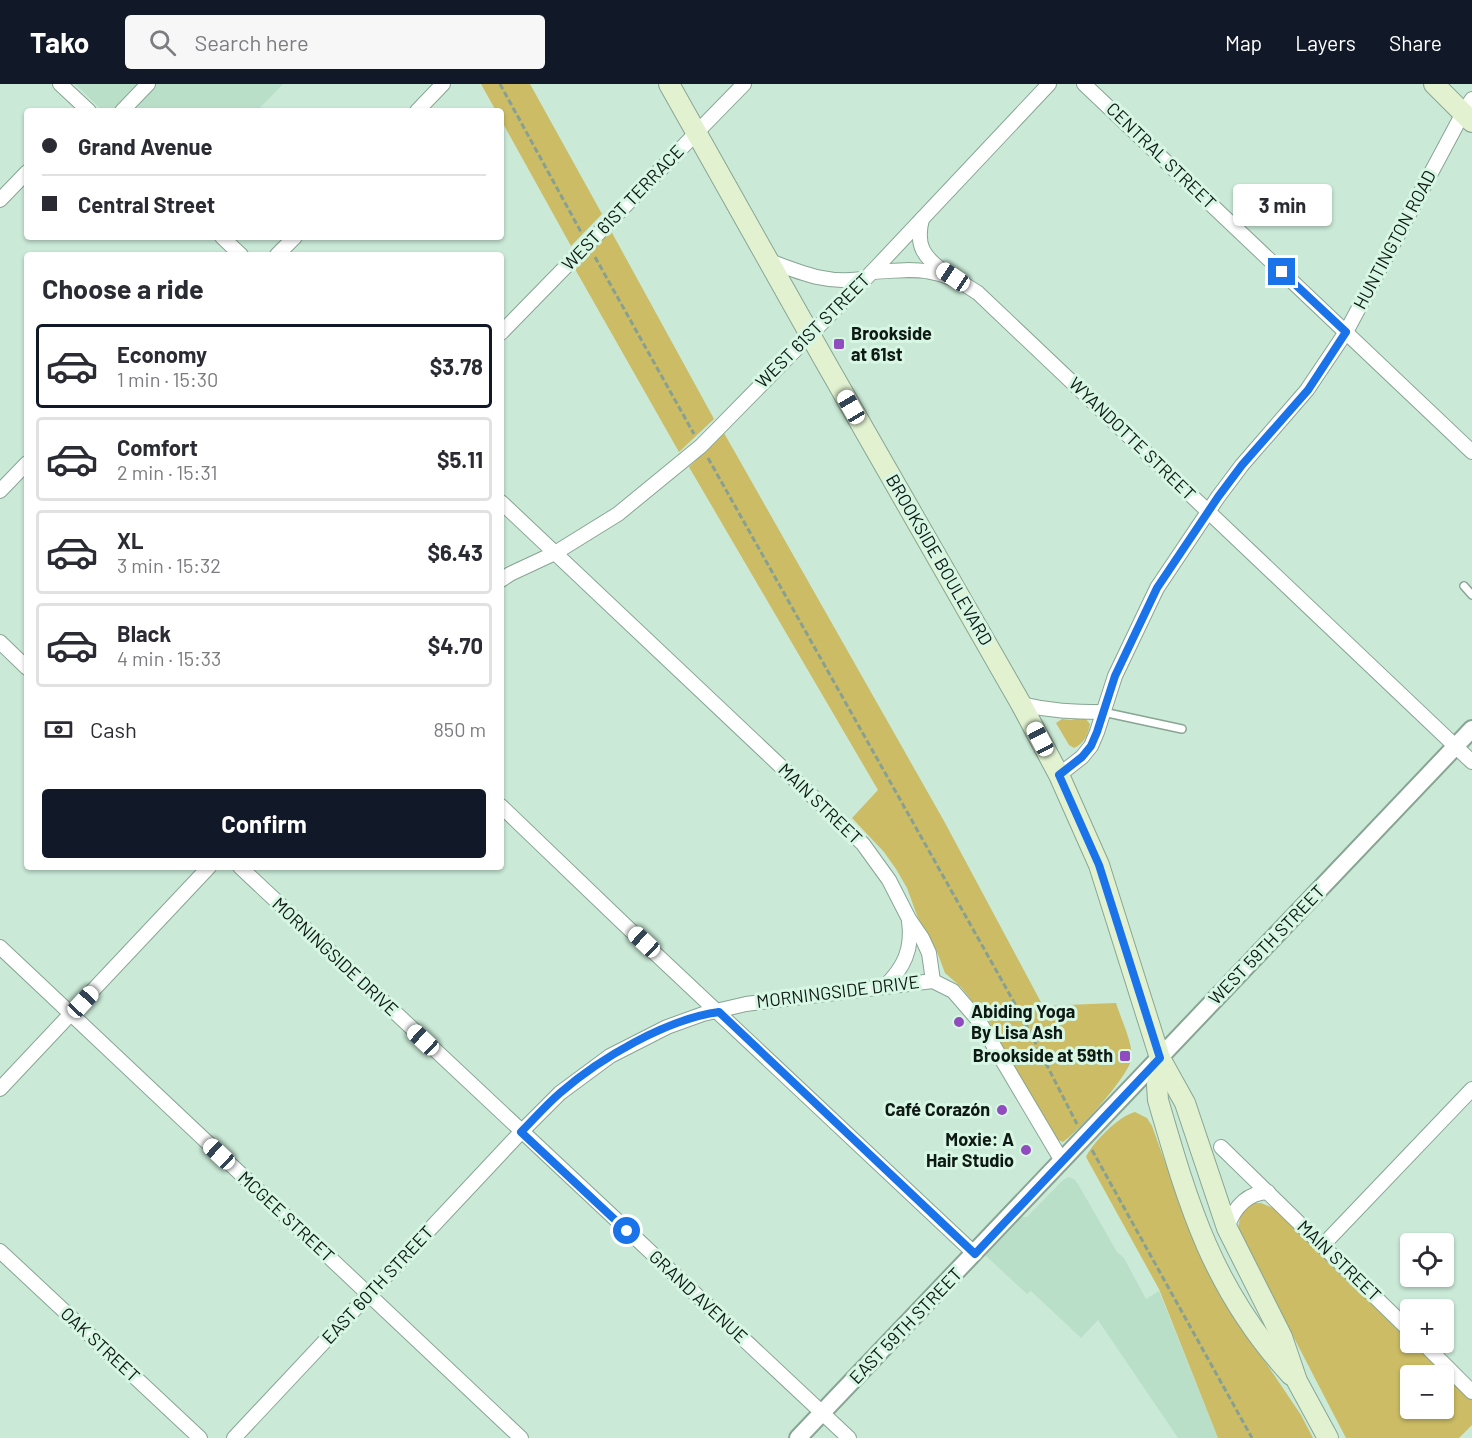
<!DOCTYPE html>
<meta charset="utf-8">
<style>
body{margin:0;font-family:Barlow,sans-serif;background:#f7f7f7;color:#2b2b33;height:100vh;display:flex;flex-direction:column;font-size:22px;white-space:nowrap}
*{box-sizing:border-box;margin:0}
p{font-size:20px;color:#7c7c81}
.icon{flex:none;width:33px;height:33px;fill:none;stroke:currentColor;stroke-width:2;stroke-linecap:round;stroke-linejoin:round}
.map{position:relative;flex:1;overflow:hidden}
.drawer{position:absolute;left:24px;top:168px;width:480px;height:618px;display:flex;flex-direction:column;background:#fff;border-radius:6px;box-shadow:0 2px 4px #0004}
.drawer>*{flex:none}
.top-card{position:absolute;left:24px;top:24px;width:480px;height:132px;border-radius:6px;box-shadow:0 2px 4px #0004;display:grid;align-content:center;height:132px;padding:0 18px;background:#fff}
.controls{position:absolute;left:1400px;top:1149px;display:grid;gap:12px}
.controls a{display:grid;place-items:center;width:54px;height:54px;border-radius:6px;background:#fff;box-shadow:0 2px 4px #0004;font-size:30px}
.end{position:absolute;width:27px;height:27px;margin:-14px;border:8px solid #1a73e8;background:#fff;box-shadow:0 0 0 3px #fff}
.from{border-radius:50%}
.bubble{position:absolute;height:42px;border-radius:6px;background:#fff;box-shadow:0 2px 4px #0004;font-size:20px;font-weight:700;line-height:42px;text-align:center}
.car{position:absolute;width:18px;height:36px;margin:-18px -9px;border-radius:8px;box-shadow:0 0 4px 2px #0007;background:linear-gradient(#fff 24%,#345 0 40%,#fff 0 76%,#345 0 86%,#fff 0)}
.top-card b{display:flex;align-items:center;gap:21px;height:57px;font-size:22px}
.top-card b+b{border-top:2px solid #e1e1e2}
.top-card i{width:15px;height:15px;background:#2b2b33}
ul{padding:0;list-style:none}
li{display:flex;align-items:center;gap:18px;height:84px;margin:0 12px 9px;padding:0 6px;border:3px solid #e1e1e2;border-radius:6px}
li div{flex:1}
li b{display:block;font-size:22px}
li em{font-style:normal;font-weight:700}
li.on{border-color:#111827}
li>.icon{width:54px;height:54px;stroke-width:1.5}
h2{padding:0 18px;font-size:27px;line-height:72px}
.pay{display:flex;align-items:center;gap:15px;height:66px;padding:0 18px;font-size:22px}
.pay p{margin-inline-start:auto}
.action{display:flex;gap:12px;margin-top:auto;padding:12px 18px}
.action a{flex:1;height:69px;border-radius:6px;background:#111827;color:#fff;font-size:24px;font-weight:700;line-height:69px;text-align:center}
header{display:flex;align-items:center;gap:36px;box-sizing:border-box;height:84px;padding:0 30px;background:#111827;color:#fff}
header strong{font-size:28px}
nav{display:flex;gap:33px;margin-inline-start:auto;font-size:21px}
.search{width:420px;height:54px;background:#f7f7f7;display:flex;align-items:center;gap:15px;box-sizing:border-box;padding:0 21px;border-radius:6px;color:#7c7c81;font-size:22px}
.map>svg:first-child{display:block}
.built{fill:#b9dfc9}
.green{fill:#cbbc65;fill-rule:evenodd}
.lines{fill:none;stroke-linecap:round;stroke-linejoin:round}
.service-casing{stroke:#88a594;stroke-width:10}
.minor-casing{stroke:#88a594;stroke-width:16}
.tertiary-casing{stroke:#88a594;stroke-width:20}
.secondary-casing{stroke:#88a594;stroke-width:22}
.path{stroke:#88a092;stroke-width:3;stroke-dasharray:6 3;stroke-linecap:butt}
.service{stroke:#fff;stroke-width:7}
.minor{stroke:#fff;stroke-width:14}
.tertiary{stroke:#fff;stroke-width:16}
.secondary{stroke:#e2f2d1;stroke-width:20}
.route{stroke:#1a73e8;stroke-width:8}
.poi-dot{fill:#904bbf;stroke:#d7f7e4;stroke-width:2}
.labels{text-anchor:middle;stroke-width:6;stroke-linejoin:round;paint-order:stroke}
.street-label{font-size:18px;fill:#0e1913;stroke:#d7f7e4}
.poi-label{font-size:18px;font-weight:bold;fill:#0e1913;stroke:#d7f7e4;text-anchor:end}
</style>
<header>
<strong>Tako</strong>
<div class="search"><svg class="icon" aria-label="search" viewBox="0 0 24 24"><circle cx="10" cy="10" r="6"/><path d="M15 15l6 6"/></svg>Search here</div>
<nav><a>Map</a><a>Layers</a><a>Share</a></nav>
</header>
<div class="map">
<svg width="1472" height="1354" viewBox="0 0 1472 1354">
<rect width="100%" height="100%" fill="#cae9d7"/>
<g class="built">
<path d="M75 0H283L257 27H103Z"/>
<path d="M1068 1093 1074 1095 1078 1100 1117 1168 1124 1174 1146 1215 1159 1207 1218 1354H1178L1098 1236 1081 1254 1031 1207 1027 1210 984 1170 1018 1135 1021 1133H1027L1062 1097Z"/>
</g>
<g class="green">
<path d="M481 0H530L602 130 571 162 501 36V27H496Z"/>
<path d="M611 147 714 335 679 368 575 185Z"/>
<path d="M724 349 944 737 1043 922 1116 919C1121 935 1131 955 1132 972 1132 989 1078 1048 1063 1058L1056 1055 989 938 961 903 945 889 936 865 918 834 907 804 896 785 884 768 852 734 878 706 689 383Z"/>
<path d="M1084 633 1090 640C1088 650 1085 659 1074 664L1069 661 1056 639 1062 635 1071 636Z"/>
<path d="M1135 1028 1147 1034 1152 1042 1189 1145 1201 1171 1237 1236 1301 1331 1313 1354H1218L1159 1205 1086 1073C1093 1058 1119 1032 1135 1028Z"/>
<path d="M1253 1119H1261L1273 1124 1410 1254V1258L1414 1259 1472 1314V1341L1459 1354H1346L1241 1152 1238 1144 1241 1130ZM1410 1292H1443V1324H1410Z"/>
</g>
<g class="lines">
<defs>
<g id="service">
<path d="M1464 502 1472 511"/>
<path d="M1103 628 1182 645"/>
</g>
<g id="minor">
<path d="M60 0 89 27"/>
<path d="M1084 0 1472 368"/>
<path d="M122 27 148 0"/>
<path d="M417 27 443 0"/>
<path d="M0 116 27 88"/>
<path d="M922 135C915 162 924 174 946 189"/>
<path d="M222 153 241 171"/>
<path d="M277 171 295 153"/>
<path d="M767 176C801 189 826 200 863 195"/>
<path d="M872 188C915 185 940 182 978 209L1472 678"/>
<path d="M501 249 744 0"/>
<path d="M0 407 27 379"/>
<path d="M501 418 863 760 889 796 909 835 922 854 929 869 933 897"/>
<path d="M501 496 510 490 555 469 618 430 701 362 872 188 1049 0"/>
<path d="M0 558 27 584"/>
<path d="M1021 620C1050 627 1073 628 1103 628"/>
<path d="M1059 691 1082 673 1091 662 1097 648 1115 592 1157 504 1218 413 1242 381 1307 306 1346 248 1463 29 1472 15"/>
<path d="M501 722 626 842 975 1170"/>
<path d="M240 783 849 1354"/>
<path d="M0 863 521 1354"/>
<path d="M933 897 953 907 979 937 1062 1077"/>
<path d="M884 903C904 884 913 865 909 837"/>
<path d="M0 1005 209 783"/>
<path d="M1221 1063 1410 1247"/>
<path d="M1227 1144C1234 1124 1246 1109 1268 1108"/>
<path d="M1323 1161 1472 1005"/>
<path d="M0 1167 200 1354"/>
<path d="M1422 1258 1472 1308"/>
<path d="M234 1354 521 1048 560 1009 610 972 667 943 703 930 746 920 933 897"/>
</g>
<path id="tertiary" d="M798 1354 1472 645"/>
<g id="secondary">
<path d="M669 0 822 272 1021 620 1059 691 1099 781 1160 974 1185 1019 1227 1144 1282 1253 1297 1297 1328 1354"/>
<path d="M1434 0 1472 38"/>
<path d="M1160 974 1157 1001 1158 1016C1189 1123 1213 1206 1291 1291"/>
</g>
</defs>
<use href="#service" class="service-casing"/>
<use href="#minor" class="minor-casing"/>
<use href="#tertiary" class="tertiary-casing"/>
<use href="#secondary" class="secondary-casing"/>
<g class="path">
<path d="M500 0 581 148"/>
<path d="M595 173 694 350"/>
<path d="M708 374 1019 927 1077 1040"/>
<path d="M1092 1066 1252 1354"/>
</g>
<use href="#service" class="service"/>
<use href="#minor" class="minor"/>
<use href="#tertiary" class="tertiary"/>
<use href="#secondary" class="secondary"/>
</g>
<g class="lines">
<path class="route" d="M627 1147 521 1048C534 1035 546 1021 560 1009 600 974 667 935 719 928L975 1170 1160 974 1099 781 1059 691 1082 673 1091 662 1097 648 1115 592 1157 504 1218 413 1242 381 1308 306 1346 248 1282 188"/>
</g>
<g class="poi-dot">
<rect x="833" y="254" width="12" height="12" rx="3"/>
<circle cx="959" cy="938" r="6"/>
<rect x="1119" y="966" width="12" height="12" rx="3"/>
<circle cx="1002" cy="1026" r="6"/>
<circle cx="1026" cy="1066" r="6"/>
</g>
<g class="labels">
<g class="street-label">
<text transform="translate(1161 72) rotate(44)" y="6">CENTRAL STREET</text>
<text transform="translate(623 124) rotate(-46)" y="6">WEST 61ST TERRACE</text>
<text transform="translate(1395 156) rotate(-62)" y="6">HUNTINGTON ROAD</text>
<text transform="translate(813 247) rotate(-45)" y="6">WEST 61ST STREET</text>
<text transform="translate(1132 355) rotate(44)" y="6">WYANDOTTE STREET</text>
<text transform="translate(939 476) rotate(60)" y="6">BROOKSIDE BOULEVARD</text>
<text transform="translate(820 720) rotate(44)" y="6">MAIN STREET</text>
<text transform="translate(1267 861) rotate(-46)" y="6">WEST 59TH STREET</text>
<text transform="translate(335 873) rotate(43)" y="6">MORNINGSIDE DRIVE</text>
<text transform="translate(838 908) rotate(-7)" y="6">MORNINGSIDE DRIVE</text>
<text transform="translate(286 1133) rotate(43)" y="6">MCGEE STREET</text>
<text transform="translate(1339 1177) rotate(44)" y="6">MAIN STREET</text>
<text transform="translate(378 1201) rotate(-47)" y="6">EAST 60TH STREET</text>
<text transform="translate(698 1213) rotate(43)" y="6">GRAND AVENUE</text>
<text transform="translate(906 1242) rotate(-46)" y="6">EAST 59TH STREET</text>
<text transform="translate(100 1261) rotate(43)" y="6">OAK STREET</text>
</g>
<g class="poi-label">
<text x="851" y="256" text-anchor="start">Brookside<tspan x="851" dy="21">at 61st</tspan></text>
<text x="971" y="934" text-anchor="start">Abiding Yoga<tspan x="971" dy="21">By Lisa Ash</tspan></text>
<text x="1113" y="978">Brookside at 59th</text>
<text x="990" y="1032">Café Corazón</text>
<text x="1014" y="1062">Moxie: A<tspan x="1014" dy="21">Hair Studio</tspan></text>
</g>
</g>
</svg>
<div class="controls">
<a><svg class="icon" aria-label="locate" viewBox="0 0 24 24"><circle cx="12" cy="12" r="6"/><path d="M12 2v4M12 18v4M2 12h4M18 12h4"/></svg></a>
<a>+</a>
<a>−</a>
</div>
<i class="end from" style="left:627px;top:1147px"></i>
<i class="end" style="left:1282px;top:188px"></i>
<div class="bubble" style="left:1233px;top:100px;width:99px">3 min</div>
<i class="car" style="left:953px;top:193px;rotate:304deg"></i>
<i class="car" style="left:851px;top:323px;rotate:330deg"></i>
<i class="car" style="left:1040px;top:655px;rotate:332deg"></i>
<i class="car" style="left:644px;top:858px;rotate:313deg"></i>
<i class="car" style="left:83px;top:918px;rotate:43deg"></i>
<i class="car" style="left:423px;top:956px;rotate:313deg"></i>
<i class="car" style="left:219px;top:1070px;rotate:313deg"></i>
<div class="top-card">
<b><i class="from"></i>Grand Avenue</b>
<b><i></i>Central Street</b>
</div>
<section class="drawer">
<h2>Choose a ride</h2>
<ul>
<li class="on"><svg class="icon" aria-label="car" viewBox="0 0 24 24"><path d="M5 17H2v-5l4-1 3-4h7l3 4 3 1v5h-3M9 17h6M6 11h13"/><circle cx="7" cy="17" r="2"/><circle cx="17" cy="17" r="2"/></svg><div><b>Economy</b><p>1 min · 15:30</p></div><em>$3.78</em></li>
<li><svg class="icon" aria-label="car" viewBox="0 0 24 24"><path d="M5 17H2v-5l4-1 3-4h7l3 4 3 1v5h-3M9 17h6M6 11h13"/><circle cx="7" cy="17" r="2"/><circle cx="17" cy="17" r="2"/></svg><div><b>Comfort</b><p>2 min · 15:31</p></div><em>$5.11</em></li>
<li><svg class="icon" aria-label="car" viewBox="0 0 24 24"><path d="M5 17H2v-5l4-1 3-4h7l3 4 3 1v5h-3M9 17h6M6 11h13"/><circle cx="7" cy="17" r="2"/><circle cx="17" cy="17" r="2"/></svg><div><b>XL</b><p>3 min · 15:32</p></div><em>$6.43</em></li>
<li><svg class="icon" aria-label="car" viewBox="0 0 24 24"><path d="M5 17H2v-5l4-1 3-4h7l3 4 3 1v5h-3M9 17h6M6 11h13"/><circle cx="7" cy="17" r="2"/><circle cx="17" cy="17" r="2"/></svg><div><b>Black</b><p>4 min · 15:33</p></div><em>$4.70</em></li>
</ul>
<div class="pay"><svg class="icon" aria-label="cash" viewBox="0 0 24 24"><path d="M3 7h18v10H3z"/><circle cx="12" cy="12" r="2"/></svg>Cash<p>850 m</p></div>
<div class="action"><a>Confirm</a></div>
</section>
</div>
